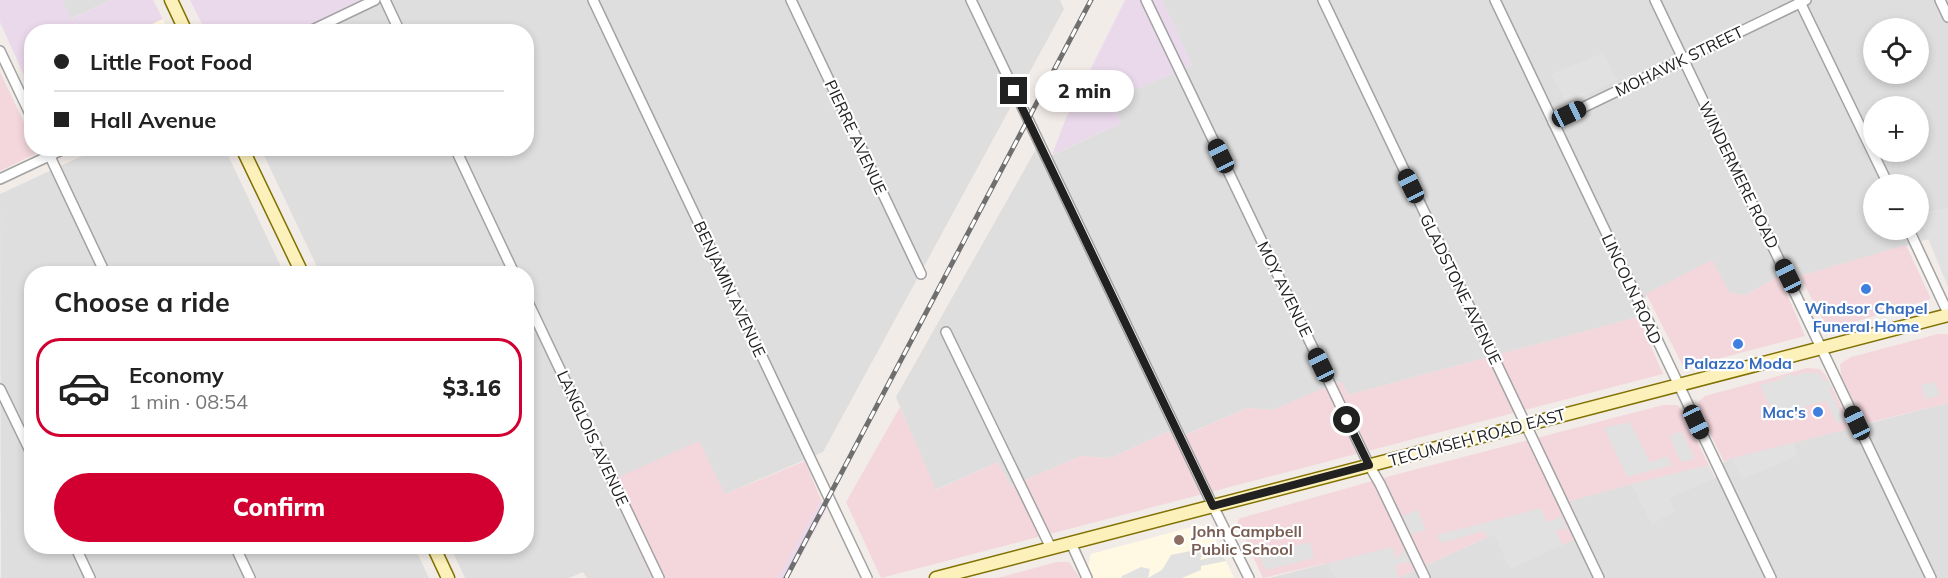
<!DOCTYPE html>
<meta charset="utf-8">
<style>
body{margin:0;font-family:Mulish,sans-serif;background:#f6f6f6;color:#222;height:100vh;display:flex;flex-direction:column;font-size:22px;white-space:nowrap}
*{box-sizing:border-box;margin:0}
p{font-size:20px;color:#767676}
.icon{flex:none;width:33px;height:33px;fill:none;stroke:currentColor;stroke-width:2;stroke-linecap:round;stroke-linejoin:round}
.map{position:relative;flex:1;overflow:hidden}
.sheet{position:absolute;left:24px;top:266px;width:510px;height:288px;display:flex;flex-direction:column;background:#fff;border-radius:24px;box-shadow:0 3px 9px #0003}
.sheet>*{flex:none}
.hud{position:absolute;left:24px;top:24px;width:510px;height:132px;border-radius:24px;box-shadow:0 3px 9px #0003;display:grid;align-content:center;height:132px;padding:0 30px;background:#fff}
.buttons{position:absolute;left:1863px;top:18px;display:grid;gap:12px}
.buttons a{display:grid;place-items:center;width:66px;height:66px;border-radius:50%;background:#fff;box-shadow:0 3px 9px #0003;font-size:30px}
.end{position:absolute;width:27px;height:27px;margin:-14px;border:8px solid #212121;background:#fff;box-shadow:0 0 0 3px #fff}
.from{border-radius:50%}
.bubble{position:absolute;height:42px;border-radius:21px;background:#fff;box-shadow:0 3px 9px #0003;font-size:20px;font-weight:800;line-height:42px;text-align:center}
.car{position:absolute;width:18px;height:36px;margin:-18px -9px;border-radius:8px;box-shadow:0 0 4px 2px #0007;background:linear-gradient(#222 24%,#8ab4d8 0 40%,#222 0 76%,#8ab4d8 0 86%,#222 0)}
.hud b{display:flex;align-items:center;gap:21px;height:57px;font-size:22px}
.hud b+b{border-top:2px solid #e0e0e0}
.hud i{width:15px;height:15px;background:#222}
ul{padding:0;list-style:none}
li{display:flex;align-items:center;gap:18px;height:99px;margin:0 12px 9px;padding:0 18px;border:3px solid #e0e0e0;border-radius:24px}
li div{flex:1}
li b{display:block;font-size:22px}
li em{font-style:normal;font-weight:800}
li.current{border-color:#d20030}
li>.icon{width:54px;height:54px;stroke-width:1.5}
h2{padding:0 30px;font-size:27px;line-height:72px}
.cta{display:flex;gap:12px;margin-top:auto;padding:12px 30px}
.cta a{flex:1;height:69px;border-radius:36px;background:#d20030;color:#fff;font-size:24px;font-weight:800;line-height:69px;text-align:center}
.map>svg:first-child{display:block}
.residential{fill:#dfdede;fill-rule:evenodd}
.commercial{fill:#f3d7dc}
.industrial{fill:#ead9eb}
.education{fill:#fff9e3}
.parking{fill:#e1e1e1}
.lines{fill:none;stroke-linecap:round;stroke-linejoin:round}
.street-casing{stroke:#a2a2a2;stroke-width:12}
.secondary-casing{stroke:#807100;stroke-width:15}
.street{stroke:#fff;stroke-width:9}
.secondary{stroke:#fcf1bb;stroke-width:12}
.rail-casing{stroke:#6f6f6f;stroke-width:5}
.rail{stroke:#fff;stroke-width:3;stroke-dasharray:9;stroke-linecap:butt}
.route{stroke:#212121;stroke-width:8}
.shop-dot{fill:#3f7fe0;stroke:#fff;stroke-width:2}
.education-dot{fill:#8d6e63;stroke:#fff;stroke-width:2}
.labels{text-anchor:middle;stroke-width:4.5;stroke-linejoin:round;paint-order:stroke}
.street-label{font-size:16px;fill:#212121;stroke:#fff}
.shop-label{font-size:16px;font-weight:bold;fill:#366cbe;stroke:#fff}
.education-label{font-size:16px;font-weight:bold;fill:#785e54;stroke:#fff;text-anchor:start}
</style>
<div class="map">
<svg width="1948" height="578" viewBox="0 0 1948 578">
<rect width="100%" height="100%" fill="#f2ece8"/>
<g class="residential">
<path d="M62 0H111L70 19Z"/>
<path d="M369 0H1060L1064 9 823 452 725 494 651 578H587L583 572 569 578H465L450 546H526V273H320L261 149 526 148V32L299 31Z"/>
<path d="M1162 0H1948V208L1919 214 1918 184H1874V230H1918L1919 215 1929 239 1800 276H1779L1746 295 1729 293 1712 261 1647 294 1638 317 1348 395 1341 382 1272 410 1247 408 1173 440 1169 431 1111 458 1081 456 1011 486 998 462 935 490 896 397 1036 149 1042 160 1121 123 1111 100 1192 65ZM1874 28H1918V74H1874ZM1874 106H1918V152H1874Z"/>
<path d="M97 149H225L284 273H32V546H414L429 578H1L0 194Z"/>
<path d="M1948 403V578H1398L1494 534 1511 568 1584 535 1569 501 1632 484 1652 523 1668 498 1715 478 1724 462 1732 458 1742 479 1797 455 1793 443Z"/>
<path d="M1328 563 1335 578H1269Z"/>
</g>
<g class="commercial">
<path d="M0 72 31 137 32 148 37 149 39 152 0 171Z"/>
<path d="M1906 245 1931 299 1828 330 1800 276Z"/>
<path d="M1712 260 1730 293 1746 295 1779 276 1805 336 1684 368 1646 294Z"/>
<path d="M1638 317 1663 374 881 578 846 502 900 407 936 490 998 462 1011 486 1081 456 1111 458 1169 431 1174 440 1247 408 1272 410 1341 381 1348 395Z"/>
<path d="M1938 334H1948V403L1864 424 1841 375 1840 364 1851 357Z"/>
<path d="M1807 368 1820 369 1827 377 1852 428 1793 443 1797 455 1742 479 1732 458 1724 462 1698 409 1699 401 1705 396Z"/>
<path d="M1663 405H1677L1683 412 1715 478 1669 498 1675 511 1652 524 1632 484 1570 501 1584 535 1510 569 1494 534 1398 578H1335L1327 563 1263 578 1238 524V520L1241 518 1394 475Z"/>
<path d="M699 441 725 494 805 461 821 500 778 578H651L608 482Z"/>
<path d="M1057 562H1069L1080 578H997Z"/>
</g>
<g class="industrial">
<path d="M0 0H62L71 19 111 0H153L163 19 137 31 32 32 31 80 27 82 0 22Z"/>
<path d="M190 0H370L299 31 206 32Z"/>
<path d="M1125 0H1162L1192 65 1112 100 1121 123 1052 155 1066 118Z"/>
<path d="M821 500 826 510 789 578H778Z"/>
</g>
<g class="education">
<path d="M163 19 168 31H137Z"/>
<path d="M1199 525 1210 528 1234 578H1093L1088 568 1091 554Z"/>
</g>
<g class="parking">
<path d="M1604 53 1617 80 1567 104 1551 74Z"/>
<path d="M1948 208V287L1918 214Z"/>
<path d="M1806 373H1819L1825 381 1828 380 1832 387 1829 389 1845 422 1837 423 1826 401 1774 415 1760 385 1783 379V376L1791 374 1792 376Z"/>
<path d="M1934 382 1940 395 1925 399 1921 385Z"/>
<path d="M1630 422 1650 463 1667 456 1672 465 1627 477 1604 428Z"/>
<path d="M1681 431 1695 459 1681 462 1669 436Z"/>
<path d="M1793 443 1797 455 1742 479 1732 458Z"/>
<path d="M1708 465 1715 478 1669 498 1675 511 1652 524 1632 484Z"/>
<path d="M1541 508 1546 522 1554 520 1561 515 1568 530 1562 529 1556 531 1562 545 1510 569 1494 534 1487 537 1484 531 1441 543 1437 535Z"/>
<path d="M1418 510 1426 530 1411 534 1402 516Z"/>
<path d="M1310 542 1314 558 1266 570 1259 555Z"/>
<path d="M1393 547 1395 558 1401 555 1404 548 1413 565 1408 562 1395 565 1398 578H1335L1328 563Z"/>
<path d="M1200 549 1204 552 1200 560 1218 556 1221 553 1226 561 1201 566V570L1182 578H1121L1122 576 1141 567 1150 569 1148 578 1162 570 1171 555Z"/>
</g>
<g class="lines">
<defs>
<g id="street">
<path d="M385 0 400 32"/>
<path d="M593 0 867 578"/>
<path d="M791 0 921 274"/>
<path d="M971 0 1213 506 1249 578"/>
<path d="M1146 0 1369 465 1380 484 1425 578"/>
<path d="M1323 0 1599 578"/>
<path d="M1495 0 1771 578"/>
<path d="M1655 0 1931 578"/>
<path d="M1799 0 1888 184"/>
<path d="M1940 0 1948 17"/>
<path d="M308 32 375 0"/>
<path d="M0 51 32 118"/>
<path d="M1553 122 1806 0"/>
<path d="M46 148 105 273"/>
<path d="M455 148 514 273"/>
<path d="M0 179 66 148"/>
<path d="M1909 230 1948 313"/>
<path d="M526 298 659 578"/>
<path d="M946 332 1051 548"/>
<path d="M0 389 32 455"/>
<path d="M1071 543 1087 578"/>
<path d="M75 546 90 578"/>
<path d="M235 546 250 578"/>
</g>
<g id="secondary">
<path d="M171 0 186 32"/>
<path d="M242 148 302 273"/>
<path d="M433 546 448 578"/>
<path d="M936 578 1948 315"/>
</g>
</defs>
<use href="#street" class="street-casing"/>
<use href="#secondary" class="secondary-casing"/>
<use href="#street" class="street"/>
<use href="#secondary" class="secondary"/>
<defs>
<path id="rail" d="M786 578 1091 0"/>
</defs>
<use href="#rail" class="rail-casing"/>
<use href="#rail" class="rail"/>
</g>
<g class="lines">
<path class="route" d="M1014 91 1213 506 1369 465 1347 420"/>
</g>
<g class="shop-dot">
<circle cx="1866" cy="289" r="6"/>
<circle cx="1738" cy="344" r="6"/>
<circle cx="1818" cy="412" r="6"/>
</g>
<circle class="education-dot" cx="1179" cy="540" r="6"/>
<g class="labels">
<g class="street-label">
<text transform="translate(1679 61) rotate(-26)" y="6">MOHAWK STREET</text>
<text transform="translate(856 137) rotate(65)" y="6">PIERRE AVENUE</text>
<text transform="translate(1739 175) rotate(64)" y="6">WINDERMERE ROAD</text>
<text transform="translate(730 289) rotate(65)" y="6">BENJAMIN AVENUE</text>
<text transform="translate(1285 289) rotate(64)" y="6">MOY AVENUE</text>
<text transform="translate(1461 289) rotate(64)" y="6">GLADSTONE AVENUE</text>
<text transform="translate(1632 289) rotate(65)" y="6">LINCOLN ROAD</text>
<text transform="translate(1477 437) rotate(-15)" y="6">TECUMSEH ROAD EAST</text>
<text transform="translate(593 438) rotate(65)" y="6">LANGLOIS AVENUE</text>
</g>
<g class="shop-label">
<text x="1866" y="314">Windsor Chapel<tspan x="1866" dy="18">Funeral Home</tspan></text>
<text x="1738" y="369">Palazzo Moda</text>
<text x="1806" y="418" text-anchor="end">Mac's</text>
</g>
<g class="education-label">
<text x="1191" y="537">John Campbell<tspan x="1191" dy="18">Public School</tspan></text>
</g>
</g>
</svg>
<div class="buttons">
<a><svg class="icon" aria-label="locate" viewBox="0 0 24 24"><circle cx="12" cy="12" r="6"/><path d="M12 2v4M12 18v4M2 12h4M18 12h4"/></svg></a>
<a>+</a>
<a>−</a>
</div>
<i class="end from" style="left:1347px;top:420px"></i>
<i class="end" style="left:1014px;top:91px"></i>
<div class="bubble" style="left:1035px;top:70px;width:99px">2 min</div>
<i class="car" style="left:1569px;top:114px;rotate:65deg"></i>
<i class="car" style="left:1221px;top:156px;rotate:334deg"></i>
<i class="car" style="left:1411px;top:186px;rotate:334deg"></i>
<i class="car" style="left:1788px;top:276px;rotate:334deg"></i>
<i class="car" style="left:1321px;top:365px;rotate:334deg"></i>
<i class="car" style="left:1696px;top:422px;rotate:155deg"></i>
<i class="car" style="left:1857px;top:423px;rotate:335deg"></i>
<div class="hud">
<b><i class="from"></i>Little Foot Food</b>
<b><i></i>Hall Avenue</b>
</div>
<section class="sheet">
<h2>Choose a ride</h2>
<ul>
<li class="current"><svg class="icon" aria-label="car" viewBox="0 0 24 24"><path d="M5 17H2v-5l4-1 3-4h7l3 4 3 1v5h-3M9 17h6M6 11h13"/><circle cx="7" cy="17" r="2"/><circle cx="17" cy="17" r="2"/></svg><div><b>Economy</b><p>1 min · 08:54</p></div><em>$3.16</em></li>
</ul>
<div class="cta"><a>Confirm</a></div>
</section>
</div>
